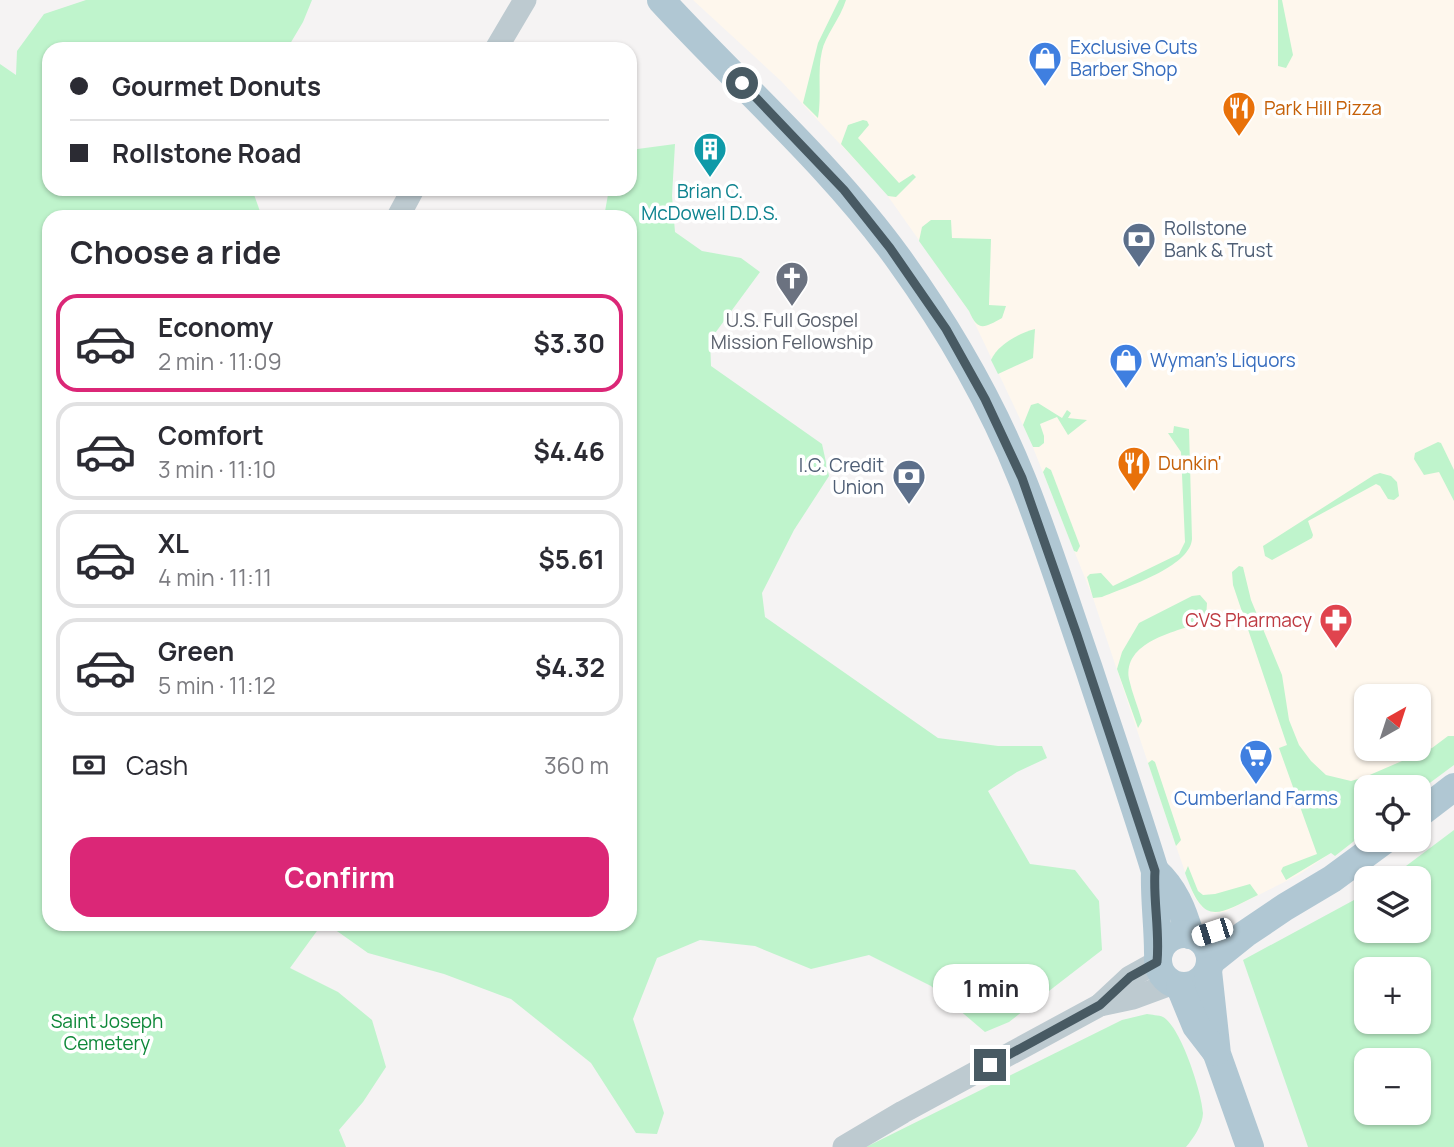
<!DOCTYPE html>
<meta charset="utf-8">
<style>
body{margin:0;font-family:Manrope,sans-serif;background:#f7f7f7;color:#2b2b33;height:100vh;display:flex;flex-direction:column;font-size:26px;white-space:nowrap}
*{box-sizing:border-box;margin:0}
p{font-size:23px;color:#7c7c81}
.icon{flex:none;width:38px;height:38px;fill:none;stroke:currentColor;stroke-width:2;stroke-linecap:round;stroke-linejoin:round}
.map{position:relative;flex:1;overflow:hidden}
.sheet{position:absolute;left:42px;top:210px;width:595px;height:721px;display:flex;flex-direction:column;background:#fff;border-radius:21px;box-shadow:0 2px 5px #0004}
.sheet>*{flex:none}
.banner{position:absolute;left:42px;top:42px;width:595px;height:154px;border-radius:21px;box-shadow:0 2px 5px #0004;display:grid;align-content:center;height:154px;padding:0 28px;background:#fff}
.needle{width:46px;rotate:39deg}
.controls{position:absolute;left:1354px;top:684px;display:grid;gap:14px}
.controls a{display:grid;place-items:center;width:77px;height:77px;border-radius:14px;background:#fff;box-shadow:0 2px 5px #0004;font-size:35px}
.end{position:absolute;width:32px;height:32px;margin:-16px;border:9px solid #485a63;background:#fff;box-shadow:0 0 0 4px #fff}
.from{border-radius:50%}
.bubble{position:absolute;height:49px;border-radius:21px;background:#fff;box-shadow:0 2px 5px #0004;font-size:23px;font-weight:700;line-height:49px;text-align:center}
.car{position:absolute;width:21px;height:42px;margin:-21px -10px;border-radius:9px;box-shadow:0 0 5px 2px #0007;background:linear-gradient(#fff 24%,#345 0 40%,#fff 0 76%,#345 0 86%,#fff 0)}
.banner b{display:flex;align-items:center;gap:24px;height:66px;font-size:26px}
.banner b+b{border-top:2px solid #e1e1e2}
.banner i{width:18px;height:18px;background:#2b2b33}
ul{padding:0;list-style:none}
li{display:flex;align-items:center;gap:21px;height:98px;margin:0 14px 10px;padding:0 14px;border:4px solid #e1e1e2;border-radius:21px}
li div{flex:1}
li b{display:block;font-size:26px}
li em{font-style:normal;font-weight:700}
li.on{border-color:#db2777}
li>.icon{width:63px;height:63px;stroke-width:1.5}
h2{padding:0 28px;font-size:32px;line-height:84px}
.pay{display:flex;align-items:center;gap:18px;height:77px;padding:0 28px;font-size:26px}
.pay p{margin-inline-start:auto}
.action{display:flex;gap:14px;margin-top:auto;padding:14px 28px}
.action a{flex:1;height:80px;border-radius:21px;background:#db2777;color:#fff;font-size:28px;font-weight:700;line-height:80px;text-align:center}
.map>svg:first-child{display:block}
.commercial{fill:#fef7ed;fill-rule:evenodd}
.green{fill:#bff4cc;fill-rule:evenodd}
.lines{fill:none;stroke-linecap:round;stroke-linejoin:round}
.minor{stroke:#bdcad0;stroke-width:23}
.major{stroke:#b0c7d3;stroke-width:28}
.route{stroke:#485a63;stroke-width:9}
.labels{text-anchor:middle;stroke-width:7;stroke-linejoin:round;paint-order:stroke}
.shop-label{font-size:19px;fill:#366cbe;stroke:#fff;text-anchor:start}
.food-label{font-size:19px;fill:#c56008;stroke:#fff;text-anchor:start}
.culture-label{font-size:19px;fill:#0d838f;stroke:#fff}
.service-label{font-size:19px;fill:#4e5e75;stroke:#fff;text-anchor:start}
.worship-label{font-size:19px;fill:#5b616d;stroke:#fff}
.health-label{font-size:19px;fill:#be3a42;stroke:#fff;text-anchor:end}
.park-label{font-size:19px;fill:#0e8839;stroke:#fff}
</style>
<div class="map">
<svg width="1454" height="1147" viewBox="0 0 1454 1147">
<rect width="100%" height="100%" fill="#f5f3f3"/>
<path class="commercial" d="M693 0H1454V765L1419 791V788H1367V831L1335 856 1331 853 1300 874 1225 912 1214 913 1202 907 1194 897 1171 832 1093 598 1030 440 969 311 885 192 781 81ZM1367 696H1419V749H1367Z"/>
<g class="green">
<path d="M86 0H312L303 22 287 49H49V189H252L262 217H49V924H322L290 968 338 992 372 1020 386 1067 363 1102 339 1130 346 1147H0V64L16 75 17 51 44 14Z"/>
<path d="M839 0H846C840 19 825 36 822 51 817 71 822 96 818 118L803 103 818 43Z"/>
<path d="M1278 0H1282L1293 55 1286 68 1278 66Z"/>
<path d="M863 120 867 121 869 125 858 138 899 183 913 174 916 177 896 197 888 196 841 144 848 125Z"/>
<path d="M675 144 672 196 675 232 702 251 741 258 760 272 710 340 711 366 822 444 829 476 794 530 762 593 765 617 938 738 998 746H1042L1047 758 1017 772 988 791 1030 864 1075 870 1099 901 1102 950 1009 1022 985 1032 931 986 869 955 811 969 755 946 700 940 657 958 633 1019 664 1113 657 1134 636 1133 591 1063 511 999 444 974 368 953 327 924H630V217H604L609 189H630V150Z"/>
<path d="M931 220H951L952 238 991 239 989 305 1006 306 1002 318C984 328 978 332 969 311L919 241 922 227Z"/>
<path d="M1035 329 1033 358 998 374 991 360C998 344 1020 333 1035 329Z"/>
<path d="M1038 403 1062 418 1067 410 1071 413 1068 418 1087 420 1068 435 1057 417 1040 424 1044 436V443L1039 447H1033L1023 425 1031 405Z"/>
<path d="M1174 426 1189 429 1192 539C1190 567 1126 587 1102 597L1093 598 1087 577 1090 574 1101 573 1113 586 1179 554 1185 542 1181 452 1168 433H1173Z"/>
<path d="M1438 442 1441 443 1454 470V501L1439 472 1424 475 1414 459 1415 453Z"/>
<path d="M1046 467 1051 470 1080 546 1077 552 1074 551 1043 472Z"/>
<path d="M1380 473 1391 476 1397 482 1399 496 1394 500 1388 499 1380 486 1376 484 1308 521 1313 535 1312 538 1272 560 1265 556 1263 546 1374 475Z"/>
<path d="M1239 566 1243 567 1251 600 1282 675 1289 720 1299 745 1311 761 1326 775 1351 781 1365 777 1432 748 1448 736H1454V765L1419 791V788H1367V831L1335 856 1331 853 1286 880 1281 871 1283 867 1317 854 1279 748 1287 745 1233 585 1232 572Z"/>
<path d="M1200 595 1207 603 1206 618 1200 623C1174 632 1123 642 1129 679 1132 693 1138 707 1142 721L1138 728 1117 669 1122 652 1139 623 1192 596Z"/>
<path d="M1152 760 1155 762 1181 840 1176 846 1148 763Z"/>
<path d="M1454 830V1147H1308L1243 960 1367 893V931H1419V878H1390ZM1367 970H1419V1022H1367ZM1367 1060H1419V1113H1367Z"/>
<path d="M1188 866 1198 891 1203 895 1215 894 1250 884 1258 895C1214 917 1204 925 1185 873Z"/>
<path d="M1147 1014C1151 1015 1159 1015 1163 1017 1181 1027 1202 1093 1203 1113 1203 1124 1193 1139 1186 1147H866L1122 1020Z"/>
</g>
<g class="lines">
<g class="minor">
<path d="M496 49 525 0"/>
<path d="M398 217 413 189"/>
<path d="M1100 1005 1133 998 1171 984"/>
<path d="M844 1147 903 1112 1100 1005 1130 977 1157 962"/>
</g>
<g class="major">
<path d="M661 0C740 86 829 163 898 258 947 326 991 401 1022 479 1047 541 1067 606 1089 669 1111 736 1134 803 1155 871 1154 898 1158 925 1158 953"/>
<path d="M1419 814 1454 787"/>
<path d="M1155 871C1174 888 1183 910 1190 935"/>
<circle cx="1184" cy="960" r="26"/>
<path d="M1210 962 1245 934 1285 907 1332 879 1385 840"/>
<path d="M1208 971 1217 1054 1250 1147"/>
<path d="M1180 987 1196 1026 1216 1052"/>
</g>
</g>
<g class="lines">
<path class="route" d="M742 83 844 190 890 248 946 329 985 399 1022 478 1077 635 1155 871C1153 901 1160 931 1157 962L1130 977 1100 1005 990 1065"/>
</g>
<defs>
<symbol id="shop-pin" viewBox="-11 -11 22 30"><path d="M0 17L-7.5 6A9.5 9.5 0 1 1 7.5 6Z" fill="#3f7fe0" stroke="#fff"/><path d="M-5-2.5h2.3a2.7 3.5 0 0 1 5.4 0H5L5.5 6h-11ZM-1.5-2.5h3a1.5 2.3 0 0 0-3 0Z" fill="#fff"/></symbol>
<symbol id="restaurant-pin" viewBox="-11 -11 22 30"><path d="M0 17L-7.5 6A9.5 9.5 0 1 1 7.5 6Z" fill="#e8710a" stroke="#fff"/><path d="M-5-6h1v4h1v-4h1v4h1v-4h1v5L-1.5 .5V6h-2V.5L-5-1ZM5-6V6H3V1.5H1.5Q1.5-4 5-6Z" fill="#fff"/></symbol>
<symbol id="building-pin" viewBox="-11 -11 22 30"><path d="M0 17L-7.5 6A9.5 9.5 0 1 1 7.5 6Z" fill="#0f9aa8" stroke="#fff"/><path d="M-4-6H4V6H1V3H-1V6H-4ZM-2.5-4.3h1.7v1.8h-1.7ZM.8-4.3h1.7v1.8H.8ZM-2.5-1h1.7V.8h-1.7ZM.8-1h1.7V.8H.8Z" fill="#fff"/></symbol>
<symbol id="bank-pin" viewBox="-11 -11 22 30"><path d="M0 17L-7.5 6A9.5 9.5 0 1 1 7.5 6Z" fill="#5c6f8a" stroke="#fff"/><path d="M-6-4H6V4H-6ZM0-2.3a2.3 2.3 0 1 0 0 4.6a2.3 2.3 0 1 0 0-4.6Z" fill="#fff"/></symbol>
<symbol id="church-pin" viewBox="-11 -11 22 30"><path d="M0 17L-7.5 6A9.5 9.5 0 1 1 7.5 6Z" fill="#6b7280" stroke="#fff"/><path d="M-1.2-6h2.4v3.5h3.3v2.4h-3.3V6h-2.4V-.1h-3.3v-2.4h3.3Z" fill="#fff"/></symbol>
<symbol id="pharmacy-pin" viewBox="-11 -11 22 30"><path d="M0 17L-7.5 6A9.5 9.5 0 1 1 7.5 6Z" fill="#e0444e" stroke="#fff"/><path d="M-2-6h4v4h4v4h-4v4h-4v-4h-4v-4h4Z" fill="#fff"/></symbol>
<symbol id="supermarket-pin" viewBox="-11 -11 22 30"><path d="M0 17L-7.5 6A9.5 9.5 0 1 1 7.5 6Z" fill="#3f7fe0" stroke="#fff"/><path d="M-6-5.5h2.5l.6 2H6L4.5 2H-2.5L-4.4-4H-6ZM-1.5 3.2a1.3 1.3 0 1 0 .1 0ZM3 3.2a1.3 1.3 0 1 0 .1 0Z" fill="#fff"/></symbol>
</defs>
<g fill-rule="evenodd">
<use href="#shop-pin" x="1026" y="39" width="38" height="52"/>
<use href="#restaurant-pin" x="1220" y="89" width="38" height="52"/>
<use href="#building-pin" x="691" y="130" width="38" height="52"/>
<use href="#bank-pin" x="1120" y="220" width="38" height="52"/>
<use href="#church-pin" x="773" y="259" width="38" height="52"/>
<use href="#shop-pin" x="1107" y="341" width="38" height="52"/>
<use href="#restaurant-pin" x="1115" y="444" width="38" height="52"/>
<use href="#bank-pin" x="890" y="457" width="38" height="52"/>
<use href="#pharmacy-pin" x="1317" y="601" width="38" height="52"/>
<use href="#supermarket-pin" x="1237" y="737" width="38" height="52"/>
</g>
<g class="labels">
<g class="shop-label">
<text x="1070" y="54">Exclusive Cuts<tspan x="1070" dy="22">Barber Shop</tspan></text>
<text x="1150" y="367">Wyman's Liquors</text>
<text x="1256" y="805" text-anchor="middle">Cumberland Farms</text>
</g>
<g class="food-label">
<text x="1264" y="115">Park Hill Pizza</text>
<text x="1158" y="470">Dunkin'</text>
</g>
<g class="culture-label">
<text x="710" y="198">Brian C.<tspan x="710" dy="22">McDowell D.D.S.</tspan></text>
</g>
<g class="service-label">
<text x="1164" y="235">Rollstone<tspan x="1164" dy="22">Bank &amp; Trust</tspan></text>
<text x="884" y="472" text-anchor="end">I.C. Credit<tspan x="884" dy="22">Union</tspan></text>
</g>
<g class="worship-label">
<text x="792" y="327">U.S. Full Gospel<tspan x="792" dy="22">Mission Fellowship</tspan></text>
</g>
<g class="health-label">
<text x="1312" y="627">CVS Pharmacy</text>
</g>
<g class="park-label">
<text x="107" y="1028">Saint Joseph<tspan x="107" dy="22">Cemetery</tspan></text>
</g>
</g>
</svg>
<div class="controls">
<a><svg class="needle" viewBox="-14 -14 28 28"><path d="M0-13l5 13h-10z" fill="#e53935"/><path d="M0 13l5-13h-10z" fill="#7c7c81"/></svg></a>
<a><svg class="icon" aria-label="locate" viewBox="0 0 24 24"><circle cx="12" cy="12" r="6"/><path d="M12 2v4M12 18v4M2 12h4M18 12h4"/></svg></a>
<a><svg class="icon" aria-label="layers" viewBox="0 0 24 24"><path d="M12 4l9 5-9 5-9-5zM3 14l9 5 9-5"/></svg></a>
<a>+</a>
<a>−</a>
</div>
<i class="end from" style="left:742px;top:83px"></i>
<i class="end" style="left:990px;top:1065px"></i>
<div class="bubble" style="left:933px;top:964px;width:116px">1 min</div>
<i class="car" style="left:1212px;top:932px;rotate:252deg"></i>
<div class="banner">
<b><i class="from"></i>Gourmet Donuts</b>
<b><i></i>Rollstone Road</b>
</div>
<section class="sheet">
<h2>Choose a ride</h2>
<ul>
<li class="on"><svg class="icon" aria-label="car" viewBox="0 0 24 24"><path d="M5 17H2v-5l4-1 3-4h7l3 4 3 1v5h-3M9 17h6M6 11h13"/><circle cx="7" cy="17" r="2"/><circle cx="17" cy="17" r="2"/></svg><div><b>Economy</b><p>2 min · 11:09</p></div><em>$3.30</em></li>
<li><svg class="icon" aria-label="car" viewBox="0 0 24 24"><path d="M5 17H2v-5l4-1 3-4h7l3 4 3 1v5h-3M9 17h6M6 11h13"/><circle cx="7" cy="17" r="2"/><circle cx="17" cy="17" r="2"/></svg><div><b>Comfort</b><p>3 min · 11:10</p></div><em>$4.46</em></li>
<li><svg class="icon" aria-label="car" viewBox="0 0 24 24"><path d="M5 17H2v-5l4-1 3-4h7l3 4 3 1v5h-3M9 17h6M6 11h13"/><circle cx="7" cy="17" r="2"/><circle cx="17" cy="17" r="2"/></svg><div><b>XL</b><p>4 min · 11:11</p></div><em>$5.61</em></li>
<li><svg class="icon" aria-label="car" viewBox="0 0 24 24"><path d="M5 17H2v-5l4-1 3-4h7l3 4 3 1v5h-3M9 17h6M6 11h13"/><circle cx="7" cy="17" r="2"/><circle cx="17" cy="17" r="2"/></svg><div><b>Green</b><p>5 min · 11:12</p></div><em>$4.32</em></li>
</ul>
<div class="pay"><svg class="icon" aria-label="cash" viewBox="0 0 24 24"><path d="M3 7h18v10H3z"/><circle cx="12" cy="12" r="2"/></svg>Cash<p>360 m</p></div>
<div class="action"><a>Confirm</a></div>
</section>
</div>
